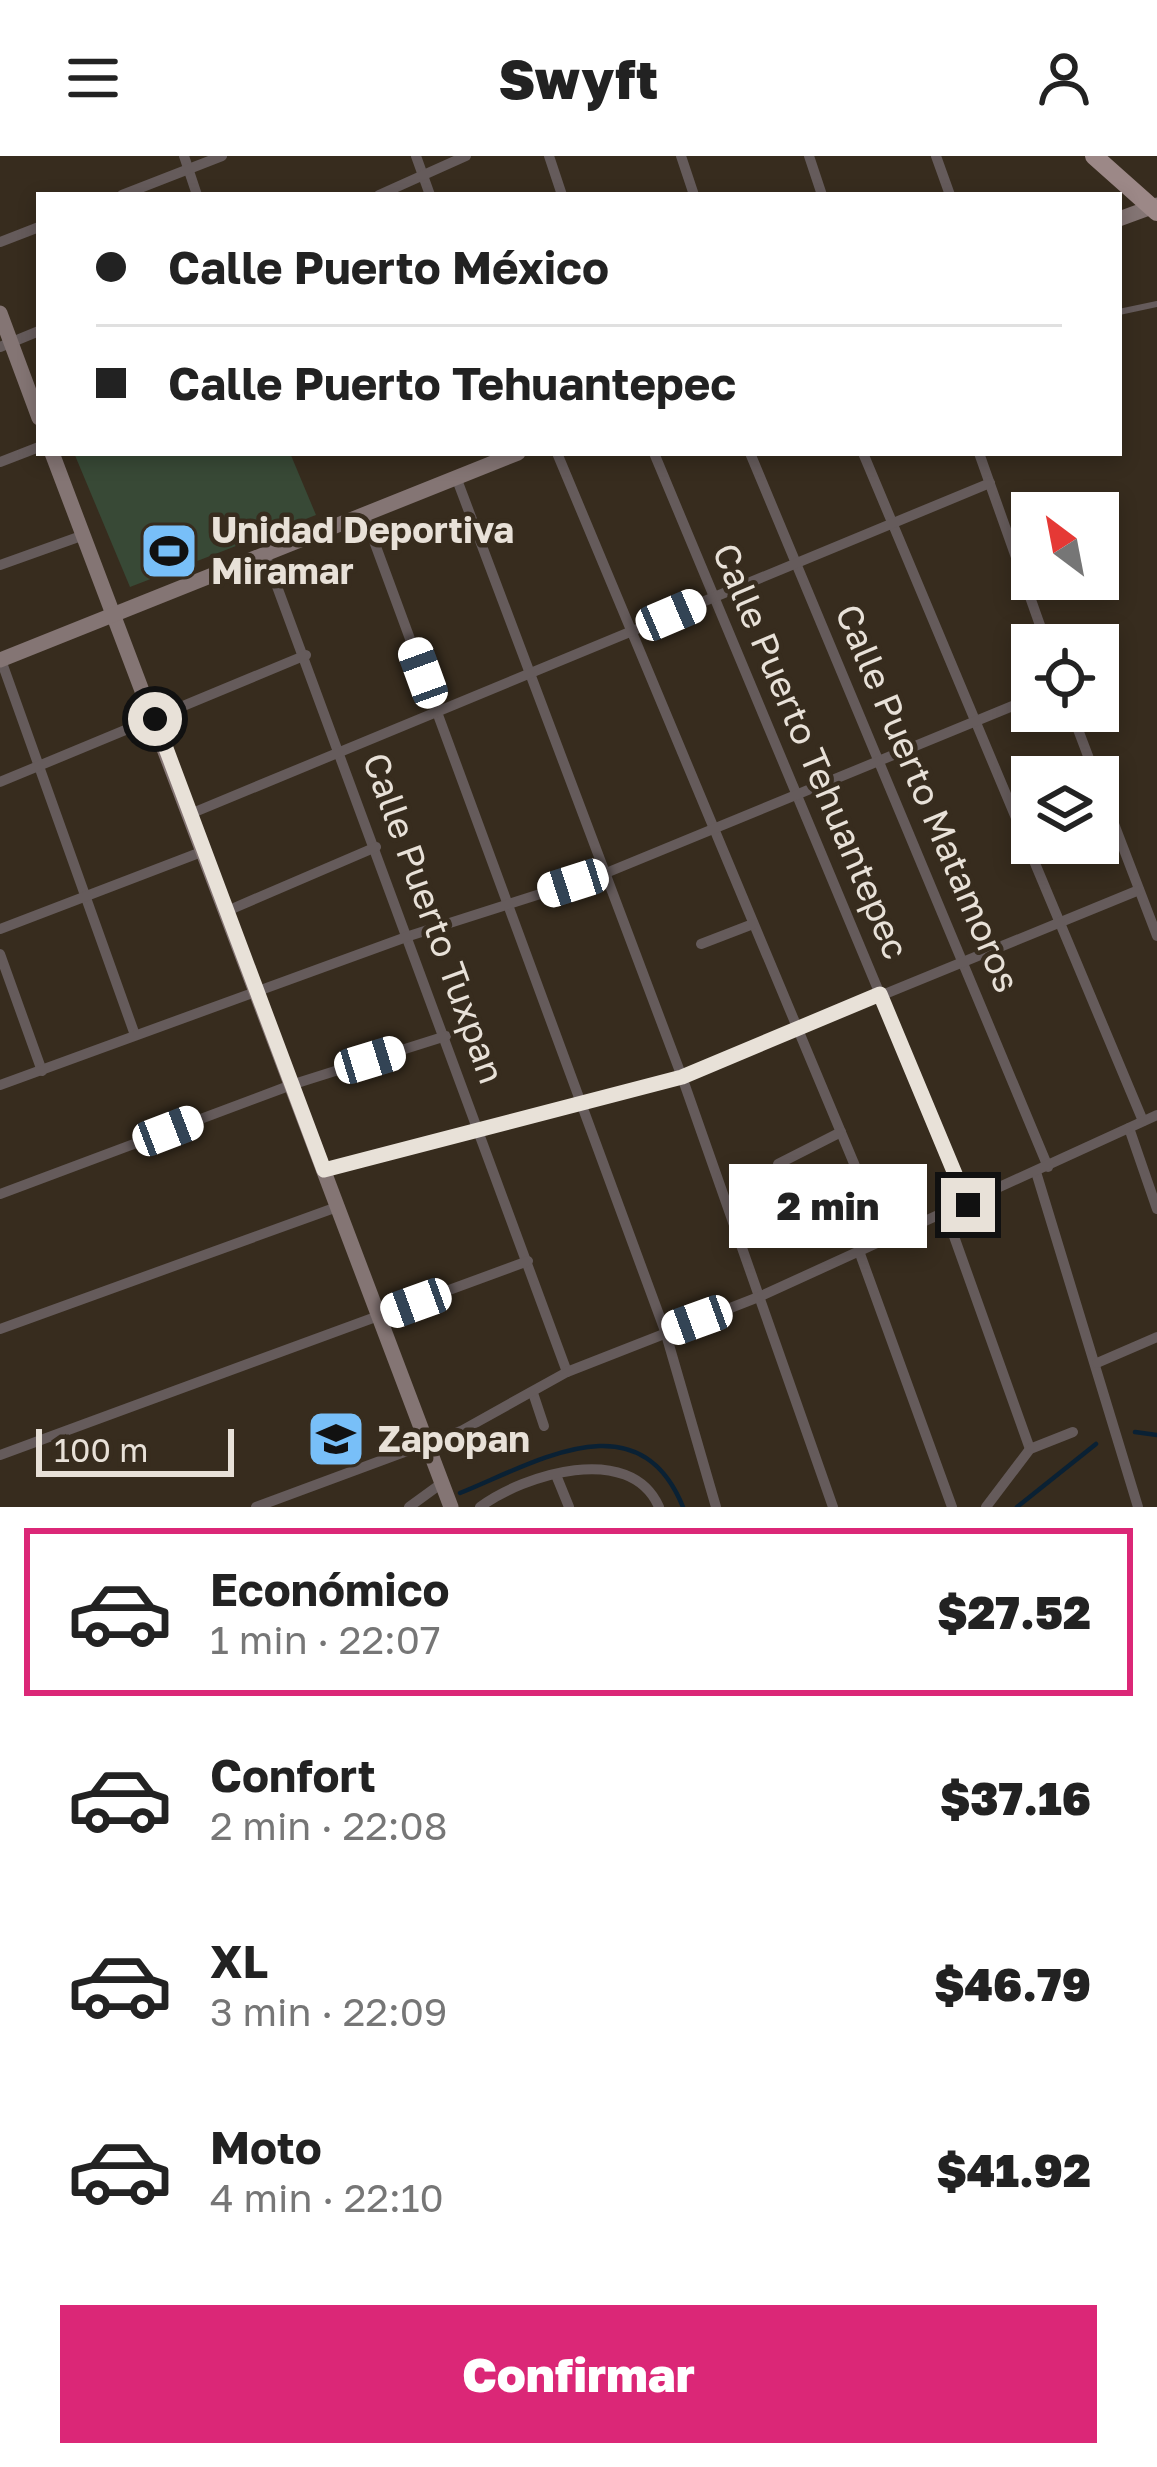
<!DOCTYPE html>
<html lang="es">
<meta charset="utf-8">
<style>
body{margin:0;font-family:"Golos Text",sans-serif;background:#f2f2f2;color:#222;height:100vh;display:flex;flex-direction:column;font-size:45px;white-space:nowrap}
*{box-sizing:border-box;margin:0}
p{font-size:39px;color:#767676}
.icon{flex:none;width:66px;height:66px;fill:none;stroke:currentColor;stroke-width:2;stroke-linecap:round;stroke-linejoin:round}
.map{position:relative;height:1351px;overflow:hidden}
.panel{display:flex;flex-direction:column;background:#fff;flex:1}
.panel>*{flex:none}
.top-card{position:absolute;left:36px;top:36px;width:1086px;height:264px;border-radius:0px;box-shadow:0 6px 18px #0003;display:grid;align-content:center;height:264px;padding:0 60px;background:#fff}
.needle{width:78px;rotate:328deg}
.buttons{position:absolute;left:1011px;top:336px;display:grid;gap:24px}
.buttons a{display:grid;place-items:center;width:108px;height:108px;border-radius:0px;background:#fff;box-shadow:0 6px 18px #0003;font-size:60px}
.scale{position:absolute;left:36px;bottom:30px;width:198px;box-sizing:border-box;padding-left:12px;border:6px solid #e8e1d8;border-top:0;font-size:33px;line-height:42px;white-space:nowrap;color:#e8e1d8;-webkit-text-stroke:9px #372c1e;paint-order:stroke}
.end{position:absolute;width:54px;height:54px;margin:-27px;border:15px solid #e8e1d8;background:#111;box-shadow:0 0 0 6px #111}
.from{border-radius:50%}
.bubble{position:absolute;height:84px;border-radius:0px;background:#fff;box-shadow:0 6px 18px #0003;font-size:39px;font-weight:800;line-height:84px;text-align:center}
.car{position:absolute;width:36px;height:72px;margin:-36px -18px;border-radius:15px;box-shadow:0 0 9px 3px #0007;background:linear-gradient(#fff 24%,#345 0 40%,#fff 0 76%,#345 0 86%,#fff 0)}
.top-card b{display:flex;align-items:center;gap:42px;height:114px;font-size:45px}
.top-card b+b{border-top:3px solid #e0e0e0}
.top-card i{width:30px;height:30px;background:#222}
ul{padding:21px 0 0;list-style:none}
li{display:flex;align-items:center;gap:36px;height:168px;margin:0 24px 18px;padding:0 36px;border:6px solid transparent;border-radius:0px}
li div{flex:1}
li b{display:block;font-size:45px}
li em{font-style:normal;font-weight:800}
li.active{border-color:#db2777}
li>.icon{width:108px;height:108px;stroke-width:1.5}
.primary-button{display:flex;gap:24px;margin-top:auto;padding:24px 60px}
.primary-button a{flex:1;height:138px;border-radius:0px;background:#db2777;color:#fff;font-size:48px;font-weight:800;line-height:138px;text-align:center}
header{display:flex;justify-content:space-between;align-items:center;height:156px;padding:0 60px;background:#fff;font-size:54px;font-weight:800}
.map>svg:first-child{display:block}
.green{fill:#384936}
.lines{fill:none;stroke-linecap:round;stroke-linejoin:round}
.stream{stroke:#0a2134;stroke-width:4.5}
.lane{stroke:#655b5b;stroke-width:6}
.street{stroke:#655b5b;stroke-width:10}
.secondary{stroke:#847574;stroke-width:15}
.primary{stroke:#9c8887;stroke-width:18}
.route{stroke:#e8e1d8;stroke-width:15}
.labels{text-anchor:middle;stroke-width:9;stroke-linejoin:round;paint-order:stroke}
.poi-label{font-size:36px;font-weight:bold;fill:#e8e1d8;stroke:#372c1e;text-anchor:start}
.street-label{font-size:36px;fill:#e8e1d8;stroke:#372c1e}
</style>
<header><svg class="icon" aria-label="menu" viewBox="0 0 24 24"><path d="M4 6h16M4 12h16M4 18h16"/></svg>Swyft<svg class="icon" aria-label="person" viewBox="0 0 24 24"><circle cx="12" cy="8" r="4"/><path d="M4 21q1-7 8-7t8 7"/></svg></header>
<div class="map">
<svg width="1157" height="1351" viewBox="0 0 1157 1351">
<rect width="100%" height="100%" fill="#372c1e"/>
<path class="green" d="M74 297H290L316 359 130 431Z"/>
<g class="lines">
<g class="stream">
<path d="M1135 1276 1157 1279"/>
<path d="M460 1337C537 1306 639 1242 683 1351"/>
<path d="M1017 1351 1096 1288"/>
</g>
<path class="lane" d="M1119 156 1157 148"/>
<g class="street">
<path d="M184 0 197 39"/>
<path d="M416 0 430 39"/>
<path d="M549 0 562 39"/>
<path d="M681 0 694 39"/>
<path d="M809 0 822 39"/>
<path d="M936 0 950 39"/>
<path d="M122 39 222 0"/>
<path d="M379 39 466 0"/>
<path d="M0 86 39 71"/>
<path d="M0 191 39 175"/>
<path d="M557 297 886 1084"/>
<path d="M654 297 968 1049"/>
<path d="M750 297 1048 1011"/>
<path d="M863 297 1143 965"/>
<path d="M979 297 1047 489"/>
<path d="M0 306 39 291"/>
<path d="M456 321 682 921 833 1351"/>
<path d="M364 358 665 1175 716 1351"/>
<path d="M265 398 567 1216"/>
<path d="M0 409 84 379"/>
<path d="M1 504 135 879"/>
<path d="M1071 555 1096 621"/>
<path d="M0 626 306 499"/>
<path d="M1098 626 1157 780"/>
<path d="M190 658 990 327"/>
<path d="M227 755 376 691"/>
<path d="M0 773 204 695"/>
<path d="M701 788 753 768"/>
<path d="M0 798 42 915"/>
<path d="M0 929 409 780 606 717 1032 542"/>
<path d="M1129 972 1157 1053"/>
<path d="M778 1008 841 976"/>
<path d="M324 1014 682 921 1139 734"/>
<path d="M1036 1016 1138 1351"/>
<path d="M0 1038 294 928 446 880"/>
<path d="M946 1058 1030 1293"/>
<path d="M859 1095 952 1351"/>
<path d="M0 1173 337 1051"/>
<path d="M1097 1207 1157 1181"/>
<path d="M533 1237 544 1270"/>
<path d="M0 1299 528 1105"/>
<path d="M556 1319 569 1351"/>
<path d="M256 1351 461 1275 567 1216 761 1140 1157 959"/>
<path d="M409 1351 442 1327"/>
<path d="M480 1351C523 1319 630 1285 659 1351"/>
<path d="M986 1351 1030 1293 1073 1276"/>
</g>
<g class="secondary">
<path d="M1119 63 1157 49"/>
<path d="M0 157 39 262"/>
<path d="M52 297 451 1351"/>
<path d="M0 504 518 297"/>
</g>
<path class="primary" d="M1094 0 1157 56"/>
</g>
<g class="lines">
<path class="route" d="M155 563 324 1014 682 921 880 838 968 1049"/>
</g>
<defs>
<symbol id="stadium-square" viewBox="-11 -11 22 22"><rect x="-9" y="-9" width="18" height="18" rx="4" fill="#78bff8" stroke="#372c1e"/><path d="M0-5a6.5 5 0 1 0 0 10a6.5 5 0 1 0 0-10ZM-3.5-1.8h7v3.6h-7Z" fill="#111"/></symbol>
<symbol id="school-square" viewBox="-11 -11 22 22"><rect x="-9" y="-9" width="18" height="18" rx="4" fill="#78bff8" stroke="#372c1e"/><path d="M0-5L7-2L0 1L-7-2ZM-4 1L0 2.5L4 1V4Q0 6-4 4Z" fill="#111"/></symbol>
</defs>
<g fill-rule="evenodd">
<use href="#stadium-square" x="136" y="362" width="66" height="66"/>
<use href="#school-square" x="303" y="1250" width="66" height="66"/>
</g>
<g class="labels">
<g class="poi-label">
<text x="211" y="387">Unidad Deportiva<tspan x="211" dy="41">Miramar</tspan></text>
<text x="378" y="1296">Zapopan</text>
</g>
<g class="street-label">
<text transform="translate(811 595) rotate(67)" y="13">Calle Puerto Tehuantepec</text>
<text transform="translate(928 642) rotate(67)" y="13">Calle Puerto Matamoros</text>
<text transform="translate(434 762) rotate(70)" y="13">Calle Puerto Tuxpan</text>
</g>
</g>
</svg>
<div class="buttons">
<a><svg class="needle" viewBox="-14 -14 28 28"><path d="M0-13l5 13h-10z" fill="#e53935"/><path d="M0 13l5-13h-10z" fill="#767676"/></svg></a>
<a><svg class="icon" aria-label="locate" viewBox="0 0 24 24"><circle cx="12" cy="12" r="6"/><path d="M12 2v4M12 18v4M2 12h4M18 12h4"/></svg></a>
<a><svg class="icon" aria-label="layers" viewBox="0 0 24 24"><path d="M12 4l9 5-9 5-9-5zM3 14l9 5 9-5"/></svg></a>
</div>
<div class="scale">100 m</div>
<i class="end from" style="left:155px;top:563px"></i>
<i class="end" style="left:968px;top:1049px"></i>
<div class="bubble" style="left:729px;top:1008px;width:198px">2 min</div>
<i class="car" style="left:671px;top:459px;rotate:67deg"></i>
<i class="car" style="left:423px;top:517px;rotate:340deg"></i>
<i class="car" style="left:573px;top:727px;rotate:252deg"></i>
<i class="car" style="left:370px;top:904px;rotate:73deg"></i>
<i class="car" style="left:168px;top:975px;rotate:69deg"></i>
<i class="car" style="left:416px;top:1147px;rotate:250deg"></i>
<i class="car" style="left:697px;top:1164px;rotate:250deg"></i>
<div class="top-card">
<b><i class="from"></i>Calle Puerto México</b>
<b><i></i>Calle Puerto Tehuantepec</b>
</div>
</div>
<section class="panel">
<ul>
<li class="active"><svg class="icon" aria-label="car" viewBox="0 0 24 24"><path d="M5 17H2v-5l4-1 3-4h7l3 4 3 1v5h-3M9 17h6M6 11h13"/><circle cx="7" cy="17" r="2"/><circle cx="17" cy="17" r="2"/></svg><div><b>Económico</b><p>1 min · 22:07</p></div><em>$27.52</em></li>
<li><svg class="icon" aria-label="car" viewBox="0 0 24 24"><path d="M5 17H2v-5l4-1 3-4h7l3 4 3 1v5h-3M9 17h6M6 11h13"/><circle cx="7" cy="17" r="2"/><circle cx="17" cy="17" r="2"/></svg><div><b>Confort</b><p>2 min · 22:08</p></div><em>$37.16</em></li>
<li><svg class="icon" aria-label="car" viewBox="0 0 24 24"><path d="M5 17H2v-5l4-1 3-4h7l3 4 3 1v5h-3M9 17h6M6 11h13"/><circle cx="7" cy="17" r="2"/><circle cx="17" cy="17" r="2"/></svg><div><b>XL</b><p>3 min · 22:09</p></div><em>$46.79</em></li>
<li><svg class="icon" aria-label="car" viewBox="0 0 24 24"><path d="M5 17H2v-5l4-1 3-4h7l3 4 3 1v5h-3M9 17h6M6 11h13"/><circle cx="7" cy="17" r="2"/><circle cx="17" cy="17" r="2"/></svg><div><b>Moto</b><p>4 min · 22:10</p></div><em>$41.92</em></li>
</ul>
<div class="primary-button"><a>Confirmar</a></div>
</section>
